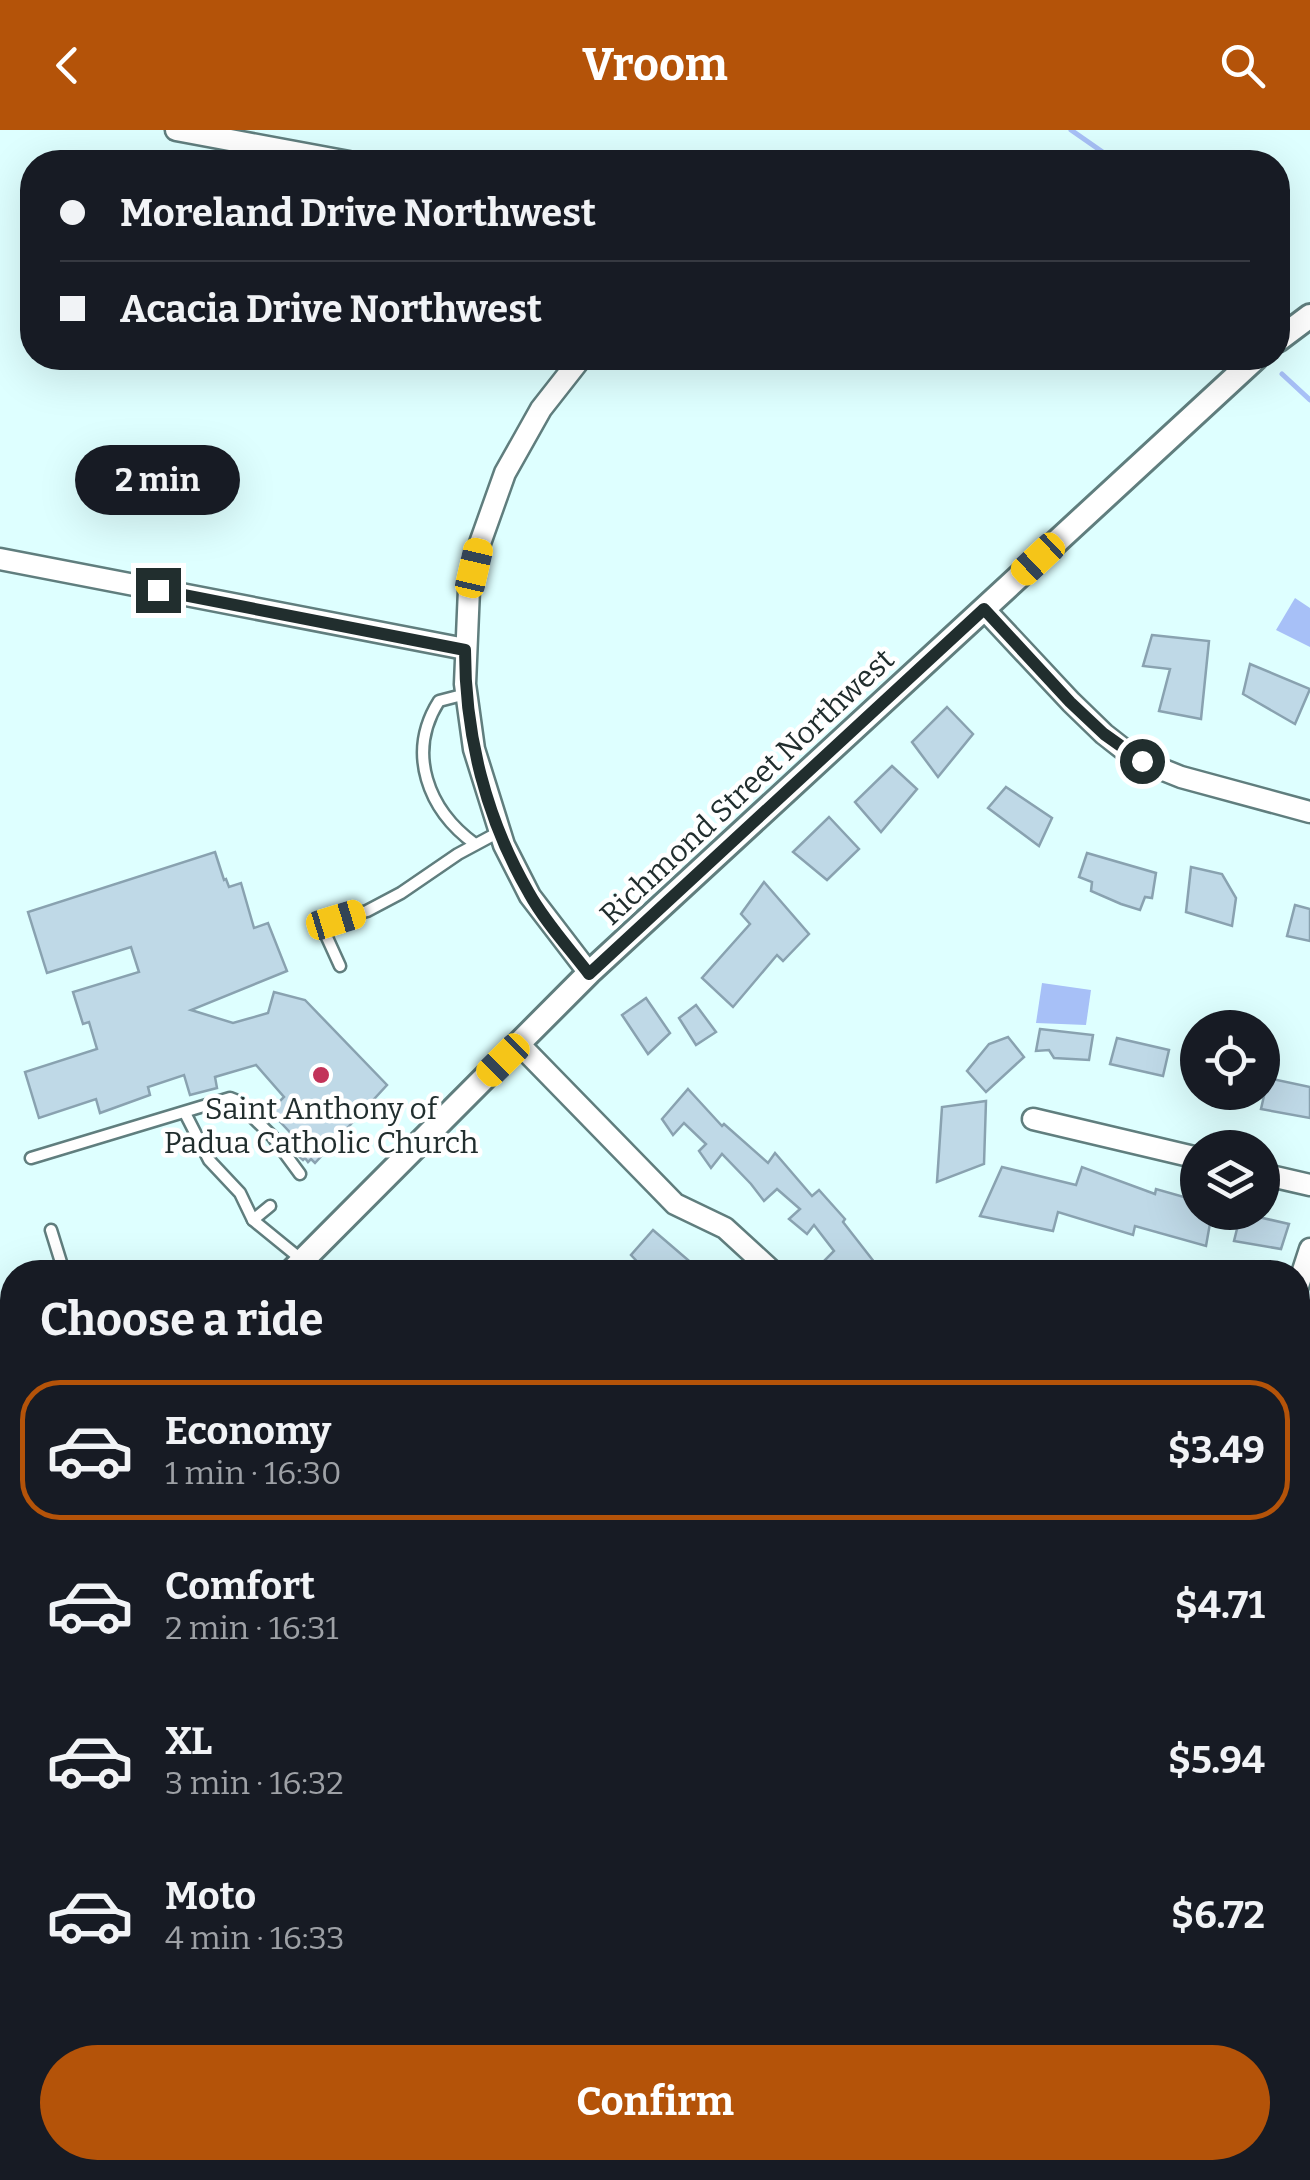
<!DOCTYPE html>
<meta charset="utf-8">
<style>
body{margin:0;font-family:Bitter,serif;background:#20242c;color:#f1f3f6;height:100vh;display:flex;flex-direction:column;font-size:38px;white-space:nowrap}
*{box-sizing:border-box;margin:0}
p{font-size:32px;color:#9ea1a6}
.icon{flex:none;width:55px;height:55px;fill:none;stroke:currentColor;stroke-width:2;stroke-linecap:round;stroke-linejoin:round}
.map{position:relative;flex:1;overflow:hidden}
.details{position:absolute;left:0px;top:1130px;width:1310px;height:920px;display:flex;flex-direction:column;background:#171b24;border-radius:40px 40px 0 0;box-shadow:0 10px 40px #0002}
.details>*{flex:none}
.banner{position:absolute;left:20px;top:20px;width:1270px;height:220px;border-radius:40px;box-shadow:0 10px 40px #0002;display:grid;align-content:center;height:220px;padding:0 40px;background:#171b24}
.buttons{position:absolute;left:1180px;top:880px;display:grid;gap:20px}
.buttons a{display:grid;place-items:center;width:100px;height:100px;border-radius:50%;background:#171b24;box-shadow:0 10px 40px #0002;font-size:50px}
.end{position:absolute;width:45px;height:45px;margin:-22px;border:12px solid #212e2e;background:#fff;box-shadow:0 0 0 5px #fff}
.from{border-radius:50%}
.bubble{position:absolute;height:70px;border-radius:35px;background:#171b24;box-shadow:0 10px 40px #0002;font-size:32px;font-weight:700;line-height:70px;text-align:center}
.car{position:absolute;width:30px;height:60px;margin:-30px -15px;border-radius:12px;box-shadow:0 0 8px 2px #0007;background:linear-gradient(#f5c518 24%,#345 0 40%,#f5c518 0 76%,#345 0 86%,#f5c518 0)}
.banner b{display:flex;align-items:center;gap:35px;height:95px;font-size:38px}
.banner b+b{border-top:2px solid #363941}
.banner i{width:25px;height:25px;background:#f1f3f6}
ul{padding:0;list-style:none}
li{display:flex;align-items:center;gap:30px;height:140px;margin:0 20px 15px;padding:0 20px;border:5px solid transparent;border-radius:40px}
li div{flex:1}
li b{display:block;font-size:38px}
li em{font-style:normal;font-weight:700}
li.active{border-color:#b45309}
li>.icon{width:90px;height:90px;stroke-width:1.5}
h2{padding:0 40px;font-size:45px;line-height:120px}
.action{display:flex;gap:20px;margin-top:auto;padding:20px 40px}
.action a{flex:1;height:115px;border-radius:60px;background:#b45309;color:#fff;font-size:40px;font-weight:700;line-height:115px;text-align:center}
header{display:flex;justify-content:space-between;align-items:center;height:130px;padding:0 40px;background:#b45309;color:#fff;font-size:45px;font-weight:700}
.map>svg:first-child{display:block}
.water{fill:#a7c0f7}
.lines{fill:none;stroke-linecap:round;stroke-linejoin:round}
.stream{stroke:#a7c0f7;stroke-width:5}
.building{fill:#bfd9e7;stroke:#89a2b0;stroke-width:2.5}
.service-casing{stroke:#607e7e;stroke-width:15}
.minor-casing{stroke:#607e7e;stroke-width:25}
.tertiary-casing{stroke:#607e7e;stroke-width:28}
.service{stroke:#fff;stroke-width:10}
.minor{stroke:#fff;stroke-width:20}
.tertiary{stroke:#fff;stroke-width:22}
.route{stroke:#212e2e;stroke-width:12}
.poi-dot{fill:#c23359;stroke:#fff;stroke-width:4}
.labels{text-anchor:middle;stroke-width:9;stroke-linejoin:round;paint-order:stroke}
.street-label{font-size:30px;fill:#212e2e;stroke:#fff}
.poi-label{font-size:30px;fill:#212e2e;stroke:#fff}
</style>
<header><svg class="icon" aria-label="back" viewBox="0 0 24 24"><path d="M15 5l-7 7 7 7"/></svg>Vroom<svg class="icon" aria-label="search" viewBox="0 0 24 24"><circle cx="10" cy="10" r="6"/><path d="M15 15l6 6"/></svg></header>
<div class="map">
<svg width="1310" height="2050" viewBox="0 0 1310 2050">
<rect width="100%" height="100%" fill="#deffff"/>
<g class="water">
<path d="M1295 468 1310 478V517L1276 500Z"/>
<path d="M1042 853 1091 860 1086 895 1036 893Z"/>
</g>
<g class="lines">
<g class="stream">
<path d="M1071 0 1117 32"/>
<path d="M1282 244 1310 270"/>
</g>
</g>
<g class="building">
<path d="M1152 505 1209 511 1201 589 1159 581 1170 539 1143 536Z"/>
<path d="M1250 534 1310 559 1295 594 1243 564Z"/>
<path d="M947 577 973 604 938 647 912 612Z"/>
<path d="M892 636 917 659 881 702 855 672Z"/>
<path d="M1006 657 1052 688 1039 716 988 678Z"/>
<path d="M829 687 859 719 827 750 793 722Z"/>
<path d="M215 722 224 750 226 749 229 757 241 753 254 798 268 793 287 841 191 880 233 893 268 883 274 862 305 870 387 955 315 1033 311 1029 308 1032 305 1028 303 1030 294 1022 293 1019 299 1012 270 981 284 967 256 935 215 947 217 958 190 965 184 945 148 957 150 965 100 983 96 969 39 988 25 942 97 919 89 892 83 894 73 862 139 842 131 817 47 843 28 782Z"/>
<path d="M1087 723 1156 743 1152 768 1145 767 1140 780 1121 774 1091 761 1092 752 1079 747Z"/>
<path d="M1191 737 1222 744 1236 768 1232 796 1186 782Z"/>
<path d="M764 752 809 804 783 831 777 825 733 877 702 848 750 794 741 784Z"/>
<path d="M1295 775 1310 779V811L1287 806Z"/>
<path d="M646 868 670 903 648 924 622 885Z"/>
<path d="M696 875 716 902 696 915 679 888Z"/>
<path d="M1040 899 1093 905 1089 930 1054 928 1049 920 1036 921Z"/>
<path d="M1008 907 1024 927 986 962 967 941 989 914Z"/>
<path d="M1117 908 1169 920 1163 946 1110 934Z"/>
<path d="M1268 948 1310 957V988L1261 979Z"/>
<path d="M688 959 722 996 724 994 768 1033 775 1023 812 1066 819 1060 845 1089 843 1092 882 1142H837L825 1130 834 1121 814 1095 807 1104 789 1089 800 1079 777 1059 764 1071 751 1054 722 1024 711 1038 699 1021 706 1014 684 993 673 1005 662 989Z"/>
<path d="M986 971 984 1034 937 1052 942 977Z"/>
<path d="M1002 1037 1076 1055 1082 1037 1155 1064 1156 1059 1198 1071V1082H1212L1206 1116 1135 1096 1133 1105 1058 1082 1053 1101 980 1086Z"/>
<path d="M1241 1083 1289 1094 1281 1119 1234 1111Z"/>
<path d="M653 1100 702 1142H647L631 1125Z"/>
<path d="M1193 2038H1244L1240 2050H1189Z"/>
</g>
<g class="lines">
<defs>
<g id="service">
<path d="M466 564 439 571C406 623 428 680 475 714"/>
<path d="M340 836 325 803 326 796 335 790 367 781 401 763 458 724 499 702"/>
<path d="M185 983 209 1030 240 1063 253 1090"/>
<path d="M31 1028 230 968 235 970 272 1006 300 1044"/>
<path d="M270 1076 253 1090 302 1130"/>
<path d="M51 1100 64 1142"/>
</g>
<g id="minor">
<path d="M176 0 349 32"/>
<path d="M581 228 541 279 505 343 479 416 469 459 465 554 474 619 504 715 530 766 589 843"/>
<path d="M0 429 465 519"/>
<path d="M984 479 1071 572 1104 604 1136 629 1181 647 1310 682"/>
<path d="M519 914 675 1074 725 1098 773 1142"/>
<path d="M1033 989 1198 1028"/>
<path d="M1262 1044 1310 1055"/>
<path d="M1298 1156 1310 1119"/>
<path d="M1298 1470 1310 1474"/>
<path d="M0 1669 12 1671"/>
<path d="M1298 1915 1310 1917"/>
<path d="M0 1968H12"/>
<path d="M242 2038 256 2050"/>
<path d="M997 2038 1064 2050"/>
<path d="M893 2050 894 2038"/>
</g>
<g id="tertiary">
<path d="M1278 210 1310 186"/>
<path d="M291 1142 589 843 1256 228"/>
<path d="M0 1435 12 1423"/>
</g>
</defs>
<use href="#service" class="service-casing"/>
<use href="#minor" class="minor-casing"/>
<use href="#tertiary" class="tertiary-casing"/>
<use href="#service" class="service"/>
<use href="#minor" class="minor"/>
<use href="#tertiary" class="tertiary"/>
</g>
<g class="lines">
<path class="route" d="M158 460 465 520C465 605 486 689 529 763 545 792 569 818 589 844L984 479 1070 572 1104 604 1142 631"/>
</g>
<circle class="poi-dot" cx="321" cy="945" r="10"/>
<g class="labels">
<g class="street-label">
<text transform="translate(747 657) rotate(-43)" y="10">Richmond Street Northwest</text>
</g>
<g class="poi-label">
<text x="321" y="989">Saint Anthony of<tspan x="321" dy="34">Padua Catholic Church</tspan></text>
</g>
</g>
</svg>
<div class="buttons">
<a><svg class="icon" aria-label="locate" viewBox="0 0 24 24"><circle cx="12" cy="12" r="6"/><path d="M12 2v4M12 18v4M2 12h4M18 12h4"/></svg></a>
<a><svg class="icon" aria-label="layers" viewBox="0 0 24 24"><path d="M12 4l9 5-9 5-9-5zM3 14l9 5 9-5"/></svg></a>
</div>
<i class="end from" style="left:1142px;top:631px"></i>
<i class="end" style="left:158px;top:460px"></i>
<div class="bubble" style="left:75px;top:315px;width:165px">2 min</div>
<i class="car" style="left:1038px;top:429px;rotate:227deg"></i>
<i class="car" style="left:474px;top:438px;rotate:13deg"></i>
<i class="car" style="left:336px;top:790px;rotate:73deg"></i>
<i class="car" style="left:503px;top:930px;rotate:225deg"></i>
<div class="banner">
<b><i class="from"></i>Moreland Drive Northwest</b>
<b><i></i>Acacia Drive Northwest</b>
</div>
<section class="details">
<h2>Choose a ride</h2>
<ul>
<li class="active"><svg class="icon" aria-label="car" viewBox="0 0 24 24"><path d="M5 17H2v-5l4-1 3-4h7l3 4 3 1v5h-3M9 17h6M6 11h13"/><circle cx="7" cy="17" r="2"/><circle cx="17" cy="17" r="2"/></svg><div><b>Economy</b><p>1 min · 16:30</p></div><em>$3.49</em></li>
<li><svg class="icon" aria-label="car" viewBox="0 0 24 24"><path d="M5 17H2v-5l4-1 3-4h7l3 4 3 1v5h-3M9 17h6M6 11h13"/><circle cx="7" cy="17" r="2"/><circle cx="17" cy="17" r="2"/></svg><div><b>Comfort</b><p>2 min · 16:31</p></div><em>$4.71</em></li>
<li><svg class="icon" aria-label="car" viewBox="0 0 24 24"><path d="M5 17H2v-5l4-1 3-4h7l3 4 3 1v5h-3M9 17h6M6 11h13"/><circle cx="7" cy="17" r="2"/><circle cx="17" cy="17" r="2"/></svg><div><b>XL</b><p>3 min · 16:32</p></div><em>$5.94</em></li>
<li><svg class="icon" aria-label="car" viewBox="0 0 24 24"><path d="M5 17H2v-5l4-1 3-4h7l3 4 3 1v5h-3M9 17h6M6 11h13"/><circle cx="7" cy="17" r="2"/><circle cx="17" cy="17" r="2"/></svg><div><b>Moto</b><p>4 min · 16:33</p></div><em>$6.72</em></li>
</ul>
<div class="action"><a>Confirm</a></div>
</section>
</div>
